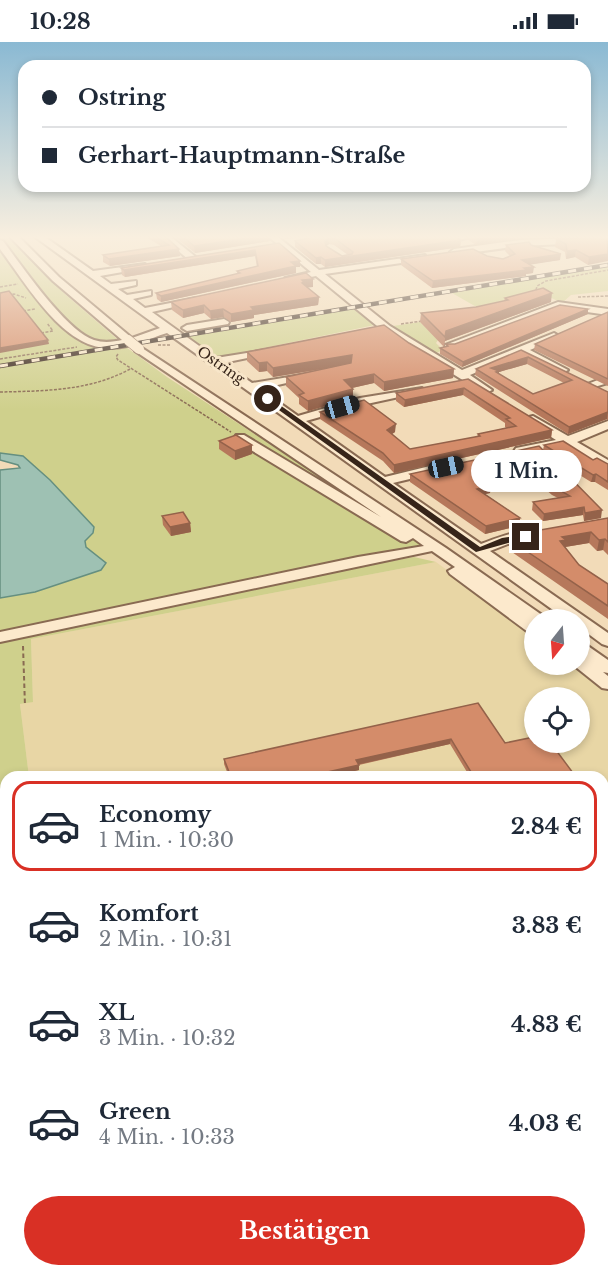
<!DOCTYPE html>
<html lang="de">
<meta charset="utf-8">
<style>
body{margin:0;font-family:"Libre Baskerville",serif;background:#f2f2f3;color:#1f2937;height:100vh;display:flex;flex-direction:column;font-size:22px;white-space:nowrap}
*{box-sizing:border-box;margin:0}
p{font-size:20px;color:#747a83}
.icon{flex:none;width:33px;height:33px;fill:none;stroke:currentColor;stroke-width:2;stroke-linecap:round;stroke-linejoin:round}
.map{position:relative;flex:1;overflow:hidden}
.details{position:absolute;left:0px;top:729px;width:609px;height:506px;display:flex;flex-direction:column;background:#fff;border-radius:18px 18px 0 0;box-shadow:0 3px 9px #0003}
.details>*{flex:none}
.top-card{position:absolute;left:18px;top:18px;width:573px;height:132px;border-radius:18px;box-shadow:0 3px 9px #0003;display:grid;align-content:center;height:132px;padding:0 24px;background:#fff}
.needle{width:39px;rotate:197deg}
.controls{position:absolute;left:524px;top:567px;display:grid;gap:12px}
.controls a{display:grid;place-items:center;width:66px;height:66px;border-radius:50%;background:#fff;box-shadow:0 3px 9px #0003;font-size:30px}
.end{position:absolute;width:27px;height:27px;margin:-14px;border:8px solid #362419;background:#fff;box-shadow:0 0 0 3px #fff}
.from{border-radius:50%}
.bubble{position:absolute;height:42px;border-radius:21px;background:#fff;box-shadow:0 3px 9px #0003;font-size:20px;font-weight:800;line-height:42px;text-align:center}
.car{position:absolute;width:18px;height:36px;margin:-18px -9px;border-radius:8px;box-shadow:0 0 4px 2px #0007;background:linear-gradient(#222 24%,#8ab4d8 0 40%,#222 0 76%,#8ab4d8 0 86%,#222 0)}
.top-card b{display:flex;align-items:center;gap:21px;height:57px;font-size:22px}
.top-card b+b{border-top:2px solid #e0e1e3}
.top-card i{width:15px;height:15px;background:#1f2937}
ul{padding:10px 0 0;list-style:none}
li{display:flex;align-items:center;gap:18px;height:90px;margin:0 12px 9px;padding:0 12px;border:3px solid transparent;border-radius:18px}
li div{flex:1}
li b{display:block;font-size:22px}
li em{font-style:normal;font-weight:800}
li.active{border-color:#d93025}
li>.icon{width:54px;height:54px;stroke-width:1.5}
.button{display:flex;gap:12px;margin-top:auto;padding:12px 24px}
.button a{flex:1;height:69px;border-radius:36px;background:#d93025;color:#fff;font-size:24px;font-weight:800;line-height:69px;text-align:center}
.status{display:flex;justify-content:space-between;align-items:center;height:42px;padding:0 30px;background:#fff;direction:ltr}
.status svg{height:16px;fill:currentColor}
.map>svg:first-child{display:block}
.farmland{fill:#e8d6a5;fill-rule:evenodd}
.green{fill:#cfd08c}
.cemetery{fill:#c2c38d}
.water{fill:#9ec1b3;stroke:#658f80;stroke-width:1.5}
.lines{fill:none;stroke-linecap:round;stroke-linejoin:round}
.minor-casing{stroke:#896a52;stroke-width:4}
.path-far3{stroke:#896a52;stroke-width:1.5;stroke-dasharray:3 1.5;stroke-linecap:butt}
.path-far2{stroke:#896a52;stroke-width:2;stroke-dasharray:4.5 3;stroke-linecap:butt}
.path-far1{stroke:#896a52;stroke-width:3;stroke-dasharray:5 4;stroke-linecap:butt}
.path{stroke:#896a52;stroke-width:4;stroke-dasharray:7 4.5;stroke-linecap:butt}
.minor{fill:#fce9cc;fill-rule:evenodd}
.rail-casing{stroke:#362419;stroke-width:4.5}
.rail{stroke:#f8e6c9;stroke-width:3;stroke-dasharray:8;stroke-linecap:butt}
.minor-bridge-casing{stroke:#896a52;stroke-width:11;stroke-linecap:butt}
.minor-bridge{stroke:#fce9cc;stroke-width:10}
.wall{fill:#b6785b;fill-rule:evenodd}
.shaded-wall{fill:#94624a}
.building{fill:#d48c6a;stroke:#94624a;stroke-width:1.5;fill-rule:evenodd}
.route{fill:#362419}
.labels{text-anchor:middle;stroke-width:6;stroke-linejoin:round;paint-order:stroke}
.far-street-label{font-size:14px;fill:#362419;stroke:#f8e6c9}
</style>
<div class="status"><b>10:28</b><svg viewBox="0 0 49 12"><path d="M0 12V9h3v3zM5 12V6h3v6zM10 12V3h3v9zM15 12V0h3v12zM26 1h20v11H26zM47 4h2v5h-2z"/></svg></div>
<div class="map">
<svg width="608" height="1234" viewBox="0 0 608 1234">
<rect width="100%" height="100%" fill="#f2dbb8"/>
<g class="farmland">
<path d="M436 520 534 592V622L576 623 608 647V761L603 762V735H29L20 662 33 659 31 597ZM534 656H579V700H534Z"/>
<path d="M6 768V913L0 915V769Z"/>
<path d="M603 958 608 966V1234H251L250 1229 603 1228Z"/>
</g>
<g class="green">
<path d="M0 195H7L66 253 124 303 0 323Z"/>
<path d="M608 224V249L571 253 562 261 543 252 480 267 452 251Z"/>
<path d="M354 267 375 283 216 316 187 295Z"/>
<path d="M420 280 438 298 436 301 443 308 436 311 393 284Z"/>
<path d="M126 305 167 335 425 503 119 564 0 592V556L35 550 101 528 106 521 86 505 85 499 93 491 23 414 0 411V325Z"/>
<path d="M414 515 436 520 31 597 33 660 20 662 29 735H6V768L0 769V598L240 547Z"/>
<path d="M6 913V1228H250L251 1234H0V915Z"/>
</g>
<path class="cemetery" d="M608 790V966L603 958V792Z"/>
<path class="water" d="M0 411 23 414 50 438 94 485 93 491 85 499 86 505 106 521 101 528 35 550 0 556V428L20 426 18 423 0 418Z"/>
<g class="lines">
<defs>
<g id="minor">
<path d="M10 195H19L59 235 132 296 160 286 35 195H45L93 229 145 222V226L100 234 111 242 136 239V243L118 247 127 253 151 249V253L133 257 145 266 196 256V260L152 270 216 316 272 307V311L223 321 252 341 313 331V335L260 347 298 374 360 356 422 346V350L362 363 306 379 385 435 430 424 435 425 437 428 435 431 393 441 481 502C497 496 521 486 538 490L540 493 538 496 508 502 490 509 608 591V604L602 602 579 585V578H567L167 291C148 297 130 306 109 306 63 307 25 240 0 207V198L3 199C22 224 66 289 94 298 103 301 113 300 122 298L53 239Z"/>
<path d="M162 195H171L197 216 189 218Z"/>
<path d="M269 195H278L319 228 425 213V217L422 218 325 232 390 284 462 328 554 291 559 294 558 296 530 308 568 328 562 331 558 330 520 312 470 333 492 348 486 351 482 350 382 288 316 234 285 240V236L311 230Z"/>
<path d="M451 195H470L455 199Z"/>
<path d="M608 195V200L520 204 454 213 450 210 454 207 520 198Z"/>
<path d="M558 260 608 267V273L559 266 454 305H446L445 303Z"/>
<path d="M224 277 229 280 228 282 187 289 182 286 187 283Z"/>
<path d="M139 304 446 506 549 578H534V592L528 590 450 532 448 529 455 525 432 509 0 600V590L358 515 424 504 413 496 406 500 401 499 236 399 234 396 236 393H244L381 475 135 309V305Z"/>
<path d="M608 334V341L591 346 585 343Z"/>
<path d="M533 374 568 394 608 379V387L577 400 608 418V428L565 403 520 413 516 412 514 409 516 406 556 398 529 381V375Z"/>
<path d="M579 600 585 602 608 618V631L603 630 608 634V647L602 646 572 622H579V615L584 616 579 613Z"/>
<path d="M608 776V790L603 791V777Z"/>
</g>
</defs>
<use href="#minor" class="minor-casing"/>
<g class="path-far3">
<path d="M0 245 18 242"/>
<path d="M536 248 537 244 546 239 608 228"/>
<path d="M8 253 14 252 26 256"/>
<path d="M578 255 608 254"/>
<path d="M23 269 35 267"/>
<path d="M401 282 422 279"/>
<path d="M41 291 53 289 47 281"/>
<path d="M158 303H170"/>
<path d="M118 312 116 315 118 318 231 390"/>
<path d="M0 317 77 305"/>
<path d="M0 350C44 349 90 349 130 327"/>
</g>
<path class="path-far2" d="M23 604 25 664"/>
<path class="path-far1" d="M603 856 608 855"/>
<g class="path">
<path d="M0 1026 6 1025"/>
<path d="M48 1228V1234"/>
</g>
<use href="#minor" class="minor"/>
<defs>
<path id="rail" d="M0 324 608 223"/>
</defs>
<use href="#rail" class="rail-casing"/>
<use href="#rail" class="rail"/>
<defs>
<path id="minor-bridge" d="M128 298 139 307"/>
</defs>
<use href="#minor-bridge" class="minor-bridge-casing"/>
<use href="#minor-bridge" class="minor-bridge"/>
</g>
<g class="wall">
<path d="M146 195H166L180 214 110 224 103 220V213L161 204Z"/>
<path d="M175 195H270V199L195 211Z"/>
<path d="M313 195 461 198 460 205 325 225 321 222H316L295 205V199ZM329 202 334 203 348 213 342 214 326 204Z"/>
<path d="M464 195H543L520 196 476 203Z"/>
<path d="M605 195 588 223 575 215 566 217 565 210 555 205 556 197Z"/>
<path d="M279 201 300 225H296V231L161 260 157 257 156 251 237 232V229L257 225 255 214 125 235 122 233 121 226Z"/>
<path d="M506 203H531L560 218 530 222 533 231 526 232V234L432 246 401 223V217L487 214 503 217 510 214 505 209Z"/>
<path d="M313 237V245H307L319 255 318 263 254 273V276L231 280 224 275 211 277 204 271 183 276 172 268 171 260Z"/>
<path d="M505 256 551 260 445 299 444 305 420 280 421 271 476 265 504 259Z"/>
<path d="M588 267V272L462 325 440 312V306L446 304V302H455Z"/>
<path d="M608 270V344L534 308 535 302Z"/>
<path d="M409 301 454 327 453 336 384 349 374 341 352 346 353 356 308 369 299 362V356L286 344V335L324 327 273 335 267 329 259 330 247 319V310Z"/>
<path d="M521 308 608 350V378L607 377 568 392 475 333 476 327ZM527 322 564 341 533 352 499 332V330Z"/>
<path d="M468 337 552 388 551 396 394 431 383 419 320 377V370L395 390 392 392 410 407 477 395 478 392 506 386 505 385V381L463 353 404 365 396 359V351Z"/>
<path d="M219 399 252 403V412L235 418 219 407Z"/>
<path d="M544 403 608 422V448L595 440H591L549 414 601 476 584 479 583 473 543 479 532 468 533 460 558 456 552 453 522 427 500 432V439L488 441 491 443 490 451 485 452 520 476 519 484 485 492 410 440V432L543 408Z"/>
<path d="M162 474 190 481 191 490 171 494 163 483Z"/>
<path d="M608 476V513L603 508 597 509 589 501 565 505 579 523 608 542V577L509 508 510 498Z"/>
<path d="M478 661 505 701 576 735H470L450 702 359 723V728L328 735H229L224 722V717Z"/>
<path d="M534 666V687L527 677 528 667Z"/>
</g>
<g class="shaded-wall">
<path d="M255 195H270V199L195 211 194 204Z"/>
<path d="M285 195H306L285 197Z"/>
<path d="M484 195H520V196L476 203 477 196Z"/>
<path d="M329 196V202L325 205V199Z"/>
<path d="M461 198 460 205 325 225V218Z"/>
<path d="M179 207 180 214 110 224 109 217Z"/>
<path d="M255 208V214L125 235 124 228Z"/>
<path d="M576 208 575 215 566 217 567 209Z"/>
<path d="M561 212 560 218 522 224V218Z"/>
<path d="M608 212V219L588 223 589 215Z"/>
<path d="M321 215V222H316V216Z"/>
<path d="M300 219V225H296V231L161 260V254L291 220Z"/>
<path d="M534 225 533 231 526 232V234L432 246 433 239Z"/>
<path d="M313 237V245L304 246 302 238Z"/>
<path d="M552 251 551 260 445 299 444 305 446 289Z"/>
<path d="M319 255 318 263 254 273V276L231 280V272L251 265Z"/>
<path d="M204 263V271L183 276V268Z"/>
<path d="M223 267 224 275 211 277 210 269Z"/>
<path d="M588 267V272L462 325 463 320Z"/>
<path d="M48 298 49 302 0 311V306Z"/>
<path d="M352 313 351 322 273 335V326Z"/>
<path d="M528 315 527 322 499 330 498 336 491 326Z"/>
<path d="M267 320V329L259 330V321Z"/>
<path d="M454 327 453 336 384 349V340Z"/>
<path d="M374 332V341L343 348 344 338Z"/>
<path d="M464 346 463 353 404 365 405 358Z"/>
<path d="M353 347V356L308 369V359Z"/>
<path d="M608 370 607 377 568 392 569 385Z"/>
<path d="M396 382 395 390 386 396 387 388Z"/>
<path d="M552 388 551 396 394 431V423Z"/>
<path d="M252 403V412L235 418V409Z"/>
<path d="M523 420 522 427 500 432V439L480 443 481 436 494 426Z"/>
<path d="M596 432 595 440H591L593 433Z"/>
<path d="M491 443 490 451 476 454 477 447Z"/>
<path d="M584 465 583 473 543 479 544 472Z"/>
<path d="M602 468 601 476 584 479 585 471Z"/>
<path d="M520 476 519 484 485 492 486 484Z"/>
<path d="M190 481 191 490 171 494 170 485Z"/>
<path d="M591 490 589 501 565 505 560 499 562 495Z"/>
<path d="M605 497 603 508 597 509 599 498Z"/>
<path d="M451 697 450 702 356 723V718Z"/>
<path d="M359 723V728L328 735H305Z"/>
</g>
<g class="building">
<path d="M156 195H166L179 207 109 217 103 213 169 203Z"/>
<path d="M183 195H255L194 204Z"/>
<path d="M313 195H456L461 198 325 218 321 215 316 216 295 199ZM329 196H334L353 210 352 212 342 214 326 204 325 199Z"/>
<path d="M607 195 608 212 589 215 576 208 567 209 566 202 556 197Z"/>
<path d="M529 200 531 203 561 212 522 218 534 225 524 226 527 228 433 239 401 217 473 207 487 214 503 217 515 212 506 203Z"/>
<path d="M279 201 300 219 291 220 296 224 161 254 156 251 240 231 237 229 258 224 255 208 124 228 121 226Z"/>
<path d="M306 231 313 237 302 238 304 240 302 241 319 255 251 265 254 268 231 272 223 267 210 269 204 263 183 268 171 260Z"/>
<path d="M543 246 552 251 446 289 445 295 421 271 476 265 508 258 505 256Z"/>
<path d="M9 249 48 298 0 306V251Z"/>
<path d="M560 263 588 267 463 320 440 306 448 304 446 302H455Z"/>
<path d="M608 270V337L535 302Z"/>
<path d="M384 283 409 301 454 327 384 340 374 332 344 338 353 347 308 359 299 353 304 351 286 335 351 321 352 313 273 326 267 320 259 321 247 310Z"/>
<path d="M521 308 608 350V370L569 385 476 327ZM528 315 572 338 533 352 496 330 499 329 491 326Z"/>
<path d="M468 337 552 388 394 423 383 411 320 370 364 358 396 382 387 388 410 407 480 394 478 392 516 384 506 377 510 376 464 346 405 358 396 351Z"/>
<path d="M236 393 252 403 235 409 219 399Z"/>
<path d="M563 399 593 418 597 416 608 422V440L596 432 593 433 544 403Z"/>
<path d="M539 404 602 468 585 471 584 465 544 472 533 460 570 454 554 445 523 420 494 426 500 432 481 436 491 443 477 447 520 476 486 484 410 432Z"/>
<path d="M183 470 190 481 170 485 162 474Z"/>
<path d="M608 476V500L605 497 599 498 591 490 562 495 566 498 560 499 579 523 608 542V564L510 498 529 490Z"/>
<path d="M478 661 505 701 534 695V700H550L576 735H474L451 697 356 718 359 723 305 735H231L224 717Z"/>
<path d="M534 666V674L528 667Z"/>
</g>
<linearGradient id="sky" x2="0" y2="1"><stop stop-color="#8ab9d3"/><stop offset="0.53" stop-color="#f9efdf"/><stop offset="1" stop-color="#f9efdf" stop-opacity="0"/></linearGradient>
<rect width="608" height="368" fill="url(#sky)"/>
<path class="route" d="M265 356H270L480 505 502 496 526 492 530 495 476 510 265 358Z"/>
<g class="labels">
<g class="far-street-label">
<text transform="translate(221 323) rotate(35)" y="5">Ostring</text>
</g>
</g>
</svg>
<div class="controls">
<a><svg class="needle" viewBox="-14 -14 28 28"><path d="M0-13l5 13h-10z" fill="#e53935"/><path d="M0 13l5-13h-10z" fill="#747a83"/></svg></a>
<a><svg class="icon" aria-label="locate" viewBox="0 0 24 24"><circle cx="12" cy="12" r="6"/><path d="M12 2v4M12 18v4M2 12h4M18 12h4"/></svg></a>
</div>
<i class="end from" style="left:268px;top:357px"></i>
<i class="end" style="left:526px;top:495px"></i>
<div class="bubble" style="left:471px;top:408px;width:111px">1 Min.</div>
<i class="car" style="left:342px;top:365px;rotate:74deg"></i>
<i class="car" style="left:446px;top:425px;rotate:78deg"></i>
<div class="top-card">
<b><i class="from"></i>Ostring</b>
<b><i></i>Gerhart-Hauptmann-Straße</b>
</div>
<section class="details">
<ul>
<li class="active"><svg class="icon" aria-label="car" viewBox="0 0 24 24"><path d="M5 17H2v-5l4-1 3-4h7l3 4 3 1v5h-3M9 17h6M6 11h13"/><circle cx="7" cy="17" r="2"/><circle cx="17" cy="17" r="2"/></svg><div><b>Economy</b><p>1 Min. · 10:30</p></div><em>2.84 €</em></li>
<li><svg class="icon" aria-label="car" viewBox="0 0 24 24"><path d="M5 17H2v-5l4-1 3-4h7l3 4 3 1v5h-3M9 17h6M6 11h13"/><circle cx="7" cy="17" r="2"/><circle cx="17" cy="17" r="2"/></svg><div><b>Komfort</b><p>2 Min. · 10:31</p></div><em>3.83 €</em></li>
<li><svg class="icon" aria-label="car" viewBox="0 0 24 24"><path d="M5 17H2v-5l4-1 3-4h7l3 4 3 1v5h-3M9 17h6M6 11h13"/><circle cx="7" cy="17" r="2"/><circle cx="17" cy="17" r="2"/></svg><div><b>XL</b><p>3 Min. · 10:32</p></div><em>4.83 €</em></li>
<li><svg class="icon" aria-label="car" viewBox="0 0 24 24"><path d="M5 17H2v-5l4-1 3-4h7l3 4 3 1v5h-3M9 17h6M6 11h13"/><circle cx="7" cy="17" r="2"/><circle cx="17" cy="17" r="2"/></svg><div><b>Green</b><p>4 Min. · 10:33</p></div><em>4.03 €</em></li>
</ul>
<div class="button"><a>Bestätigen</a></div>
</section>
</div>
